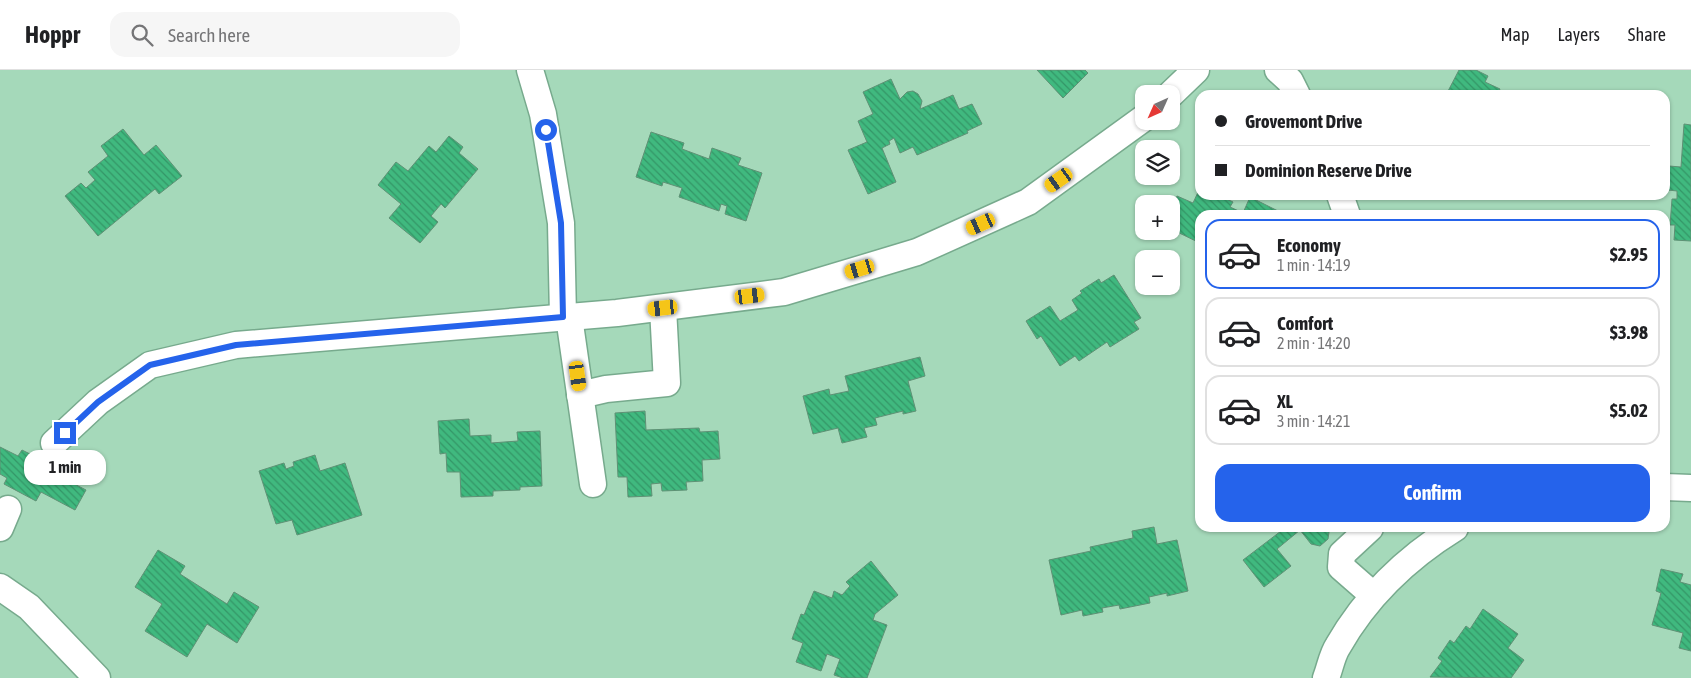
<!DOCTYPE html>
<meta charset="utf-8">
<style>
body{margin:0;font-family:"Asap Condensed",sans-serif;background:#f6f6f6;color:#202124;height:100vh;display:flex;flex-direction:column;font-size:19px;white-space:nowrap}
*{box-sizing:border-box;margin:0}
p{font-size:16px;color:#757577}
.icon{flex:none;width:28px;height:28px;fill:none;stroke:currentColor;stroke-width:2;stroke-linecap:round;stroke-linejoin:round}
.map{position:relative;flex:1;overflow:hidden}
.sheet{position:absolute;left:1195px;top:140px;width:475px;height:322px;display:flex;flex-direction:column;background:#fff;border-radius:15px;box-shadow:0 1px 4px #0004}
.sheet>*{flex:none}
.guide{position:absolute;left:1195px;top:20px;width:475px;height:110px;border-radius:15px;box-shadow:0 1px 4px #0004;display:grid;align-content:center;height:110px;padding:0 20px;background:#fff}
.needle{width:32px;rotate:225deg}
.controls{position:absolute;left:1135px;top:15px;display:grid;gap:10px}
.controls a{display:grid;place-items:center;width:45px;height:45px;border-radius:10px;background:#fff;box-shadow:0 1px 4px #0004;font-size:25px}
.end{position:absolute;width:22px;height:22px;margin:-11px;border:6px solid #2563eb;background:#fff;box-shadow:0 0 0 2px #fff}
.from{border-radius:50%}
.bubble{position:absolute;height:35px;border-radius:15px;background:#fff;box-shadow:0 1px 4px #0004;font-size:16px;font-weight:700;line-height:35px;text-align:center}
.car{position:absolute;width:15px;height:30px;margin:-15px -8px;border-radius:6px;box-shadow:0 0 4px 1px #0007;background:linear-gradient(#f5c518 24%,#345 0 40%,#f5c518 0 76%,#345 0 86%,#f5c518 0)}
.guide b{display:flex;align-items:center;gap:18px;height:48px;font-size:19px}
.guide b+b{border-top:1px solid #e0e0e0}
.guide i{width:12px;height:12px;background:#202124}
ul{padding:9px 0 0;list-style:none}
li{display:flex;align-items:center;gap:15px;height:70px;margin:0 10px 8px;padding:0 10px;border:2px solid #e0e0e0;border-radius:15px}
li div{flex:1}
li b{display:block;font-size:19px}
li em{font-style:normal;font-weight:700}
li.selected{border-color:#2563eb}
li>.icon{width:45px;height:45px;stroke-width:1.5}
.primary-button{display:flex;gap:10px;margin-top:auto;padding:10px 20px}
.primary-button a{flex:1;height:58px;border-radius:15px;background:#2563eb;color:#fff;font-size:20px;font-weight:700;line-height:58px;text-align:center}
header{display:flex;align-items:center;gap:30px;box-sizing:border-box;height:70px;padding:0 25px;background:#fff;border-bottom:1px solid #e0e0e0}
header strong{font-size:24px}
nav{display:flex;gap:28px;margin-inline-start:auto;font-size:18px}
.search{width:350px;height:45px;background:#f6f6f6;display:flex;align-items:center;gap:12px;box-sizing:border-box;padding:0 18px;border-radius:15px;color:#757577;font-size:19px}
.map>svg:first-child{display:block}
.building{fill:url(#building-back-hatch);stroke:#5f9175}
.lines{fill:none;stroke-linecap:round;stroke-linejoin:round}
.minor-casing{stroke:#77aa8d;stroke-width:29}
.minor{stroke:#fff;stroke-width:26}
.route{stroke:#2563eb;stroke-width:6}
</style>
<header>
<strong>Hoppr</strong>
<div class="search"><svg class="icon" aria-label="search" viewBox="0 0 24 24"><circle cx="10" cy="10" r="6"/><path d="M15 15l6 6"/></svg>Search here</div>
<nav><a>Map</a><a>Layers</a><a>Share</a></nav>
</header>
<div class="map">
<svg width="1691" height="608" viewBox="0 0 1691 608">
<defs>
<pattern id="building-back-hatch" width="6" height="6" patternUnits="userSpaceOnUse" patternTransform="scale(1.25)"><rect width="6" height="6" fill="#40b97f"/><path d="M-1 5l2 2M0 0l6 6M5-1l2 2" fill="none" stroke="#349667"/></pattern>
</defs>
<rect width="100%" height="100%" fill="#a5d9ba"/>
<g class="building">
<path d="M1037 0H1085L1088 3 1063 28Z"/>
<path d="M1459 0H1476L1488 6 1485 12 1500 19 1497 25H1446Z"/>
<path d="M891 9 900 29 907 22 913 21 918 24 922 31 920 39 953 25 959 39 972 34 982 54 967 61 968 63 917 85 913 77 900 83 894 68 889 71 890 74 882 78 896 112 868 124 848 80 867 72 858 51 873 44 863 22Z"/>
<path d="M1684 54 1691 55V171L1674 170 1675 155H1670L1672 129H1677V121L1668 120 1669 96 1681 97Z"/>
<path d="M123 59 144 85 156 75 182 106 159 124 155 119 98 166 65 126 81 113 86 118 95 110 88 102 108 86 101 76Z"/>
<path d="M651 62 684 73 682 79 709 89 712 78 741 88 738 95 762 103 746 151 725 144 727 136 721 134 719 141 679 127 682 118 663 112 662 116 636 107Z"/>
<path d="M449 66 463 77 459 83 478 99 445 138 441 134 431 146 438 152 420 173 389 148 401 134 378 115 396 92 408 101 429 76 436 82Z"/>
<path d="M1200 118V125H1218L1233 132 1230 137 1243 143 1250 127 1278 141 1276 145H1200V173L1171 159 1177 147 1171 145V139L1177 126 1193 133Z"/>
<path d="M1114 205 1141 248 1134 252 1139 259 1110 277 1107 272 1079 291 1075 286 1060 296 1041 266 1037 269 1026 251 1050 236 1060 251 1078 240 1072 230 1082 223 1080 221 1099 209 1101 213Z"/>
<path d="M920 287 925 306 908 311 916 341 903 344V341L875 348 877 355 864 358 867 367 842 373 838 358 813 364 803 326 829 319 830 325 849 321 845 306Z"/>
<path d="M645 341 646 360 699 358 700 362 718 361 720 389 702 390 703 411 686 412 687 420 662 421 661 413 651 414 652 426 628 427 627 407H618L615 343Z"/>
<path d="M469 349 470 366 491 365V373L518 371 517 362 540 361 542 416 520 417V420L493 421V426L461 427 460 402H447L446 383 440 384 438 351Z"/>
<path d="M0 377 18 386 22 380 56 397 53 403 86 420 75 440 41 422 36 431 4 414 7 408 0 404Z"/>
<path d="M315 385 320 401 345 393 362 445 297 465 292 450 276 454 259 401 284 393 286 399 294 396 293 392Z"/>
<path d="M1154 457 1157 474 1177 470 1188 521 1167 526V523L1149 527 1150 533 1120 539 1119 535 1102 538 1103 542 1083 546 1082 540 1061 545 1049 490 1091 481 1090 477 1133 468 1132 461Z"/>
<path d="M1285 458H1327L1326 459 1329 462 1328 469 1320 476 1311 474 1300 460 1277 479 1291 496 1264 517 1243 490Z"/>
<path d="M158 480 185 496 180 504 227 534 234 522 259 537 237 573 207 554 187 587 145 561 162 534 135 517Z"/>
<path d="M871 491 898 525 875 544 873 550 887 555 867 608H843L834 605 840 589 827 584 821 601 796 592 803 573 792 569 801 544 804 545 814 521 832 528 834 521 842 525 850 516 846 512Z"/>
<path d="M1661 499 1683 504 1680 512 1691 515V581L1679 578 1683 563 1652 555 1661 523 1656 521Z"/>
<path d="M1483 539 1518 564 1508 578 1524 590 1511 608 1430 607 1442 591 1438 588 1450 570 1454 573 1466 556 1470 559Z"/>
</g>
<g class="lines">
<defs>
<g id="minor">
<path d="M530 0 543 44 561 153 563 247"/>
<path d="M1278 0 1290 11 1297 25"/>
<path d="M1171 24 1196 0"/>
<path d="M1340 125 1347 145"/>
<path d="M569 247 593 414"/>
<path d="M580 325 606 319 667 313 663 238"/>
<path d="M54 373 98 332 150 295 236 275 617 243 784 222 917 182 1028 132 1144 48"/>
<path d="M1665 417 1691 418"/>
<path d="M0 458 8 439"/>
<path d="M1370 458 1342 484 1341 497 1373 525"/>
<path d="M0 517 29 537 97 608"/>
<path d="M1326 608C1330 598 1332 585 1338 576 1366 527 1408 487 1455 458"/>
</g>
</defs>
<use href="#minor" class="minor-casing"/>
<use href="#minor" class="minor"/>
</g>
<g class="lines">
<path class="route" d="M65 363 98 332 150 295 236 275 563 247 561 153 546 60"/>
</g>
</svg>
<div class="controls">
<a><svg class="needle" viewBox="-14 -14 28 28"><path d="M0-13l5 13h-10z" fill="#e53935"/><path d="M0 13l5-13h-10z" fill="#757577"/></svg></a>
<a><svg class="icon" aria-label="layers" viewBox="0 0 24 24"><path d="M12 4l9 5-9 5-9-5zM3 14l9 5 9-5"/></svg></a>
<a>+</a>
<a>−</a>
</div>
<i class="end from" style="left:546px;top:60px"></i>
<i class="end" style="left:65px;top:363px"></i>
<div class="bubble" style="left:24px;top:380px;width:82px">1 min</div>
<i class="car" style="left:1059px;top:110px;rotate:235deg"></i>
<i class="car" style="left:981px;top:154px;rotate:246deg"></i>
<i class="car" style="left:860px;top:199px;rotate:253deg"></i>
<i class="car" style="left:750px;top:226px;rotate:83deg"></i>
<i class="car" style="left:663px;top:238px;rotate:264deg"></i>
<i class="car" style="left:578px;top:306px;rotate:172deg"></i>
<div class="guide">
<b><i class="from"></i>Grovemont Drive</b>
<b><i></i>Dominion Reserve Drive</b>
</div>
<section class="sheet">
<ul>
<li class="selected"><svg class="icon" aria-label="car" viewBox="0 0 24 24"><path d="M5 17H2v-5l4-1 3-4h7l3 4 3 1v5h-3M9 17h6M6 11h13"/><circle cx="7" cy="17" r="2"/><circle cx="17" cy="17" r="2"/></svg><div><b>Economy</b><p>1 min · 14:19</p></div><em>$2.95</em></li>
<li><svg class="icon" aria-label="car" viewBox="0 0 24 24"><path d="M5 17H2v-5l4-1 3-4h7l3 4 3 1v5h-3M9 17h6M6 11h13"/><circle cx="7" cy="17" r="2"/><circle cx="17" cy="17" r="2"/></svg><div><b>Comfort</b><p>2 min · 14:20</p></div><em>$3.98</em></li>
<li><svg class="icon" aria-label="car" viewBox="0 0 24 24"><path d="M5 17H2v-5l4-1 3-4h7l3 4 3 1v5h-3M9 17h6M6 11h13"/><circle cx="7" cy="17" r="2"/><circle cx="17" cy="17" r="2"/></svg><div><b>XL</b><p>3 min · 14:21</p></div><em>$5.02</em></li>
</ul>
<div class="primary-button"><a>Confirm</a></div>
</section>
</div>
